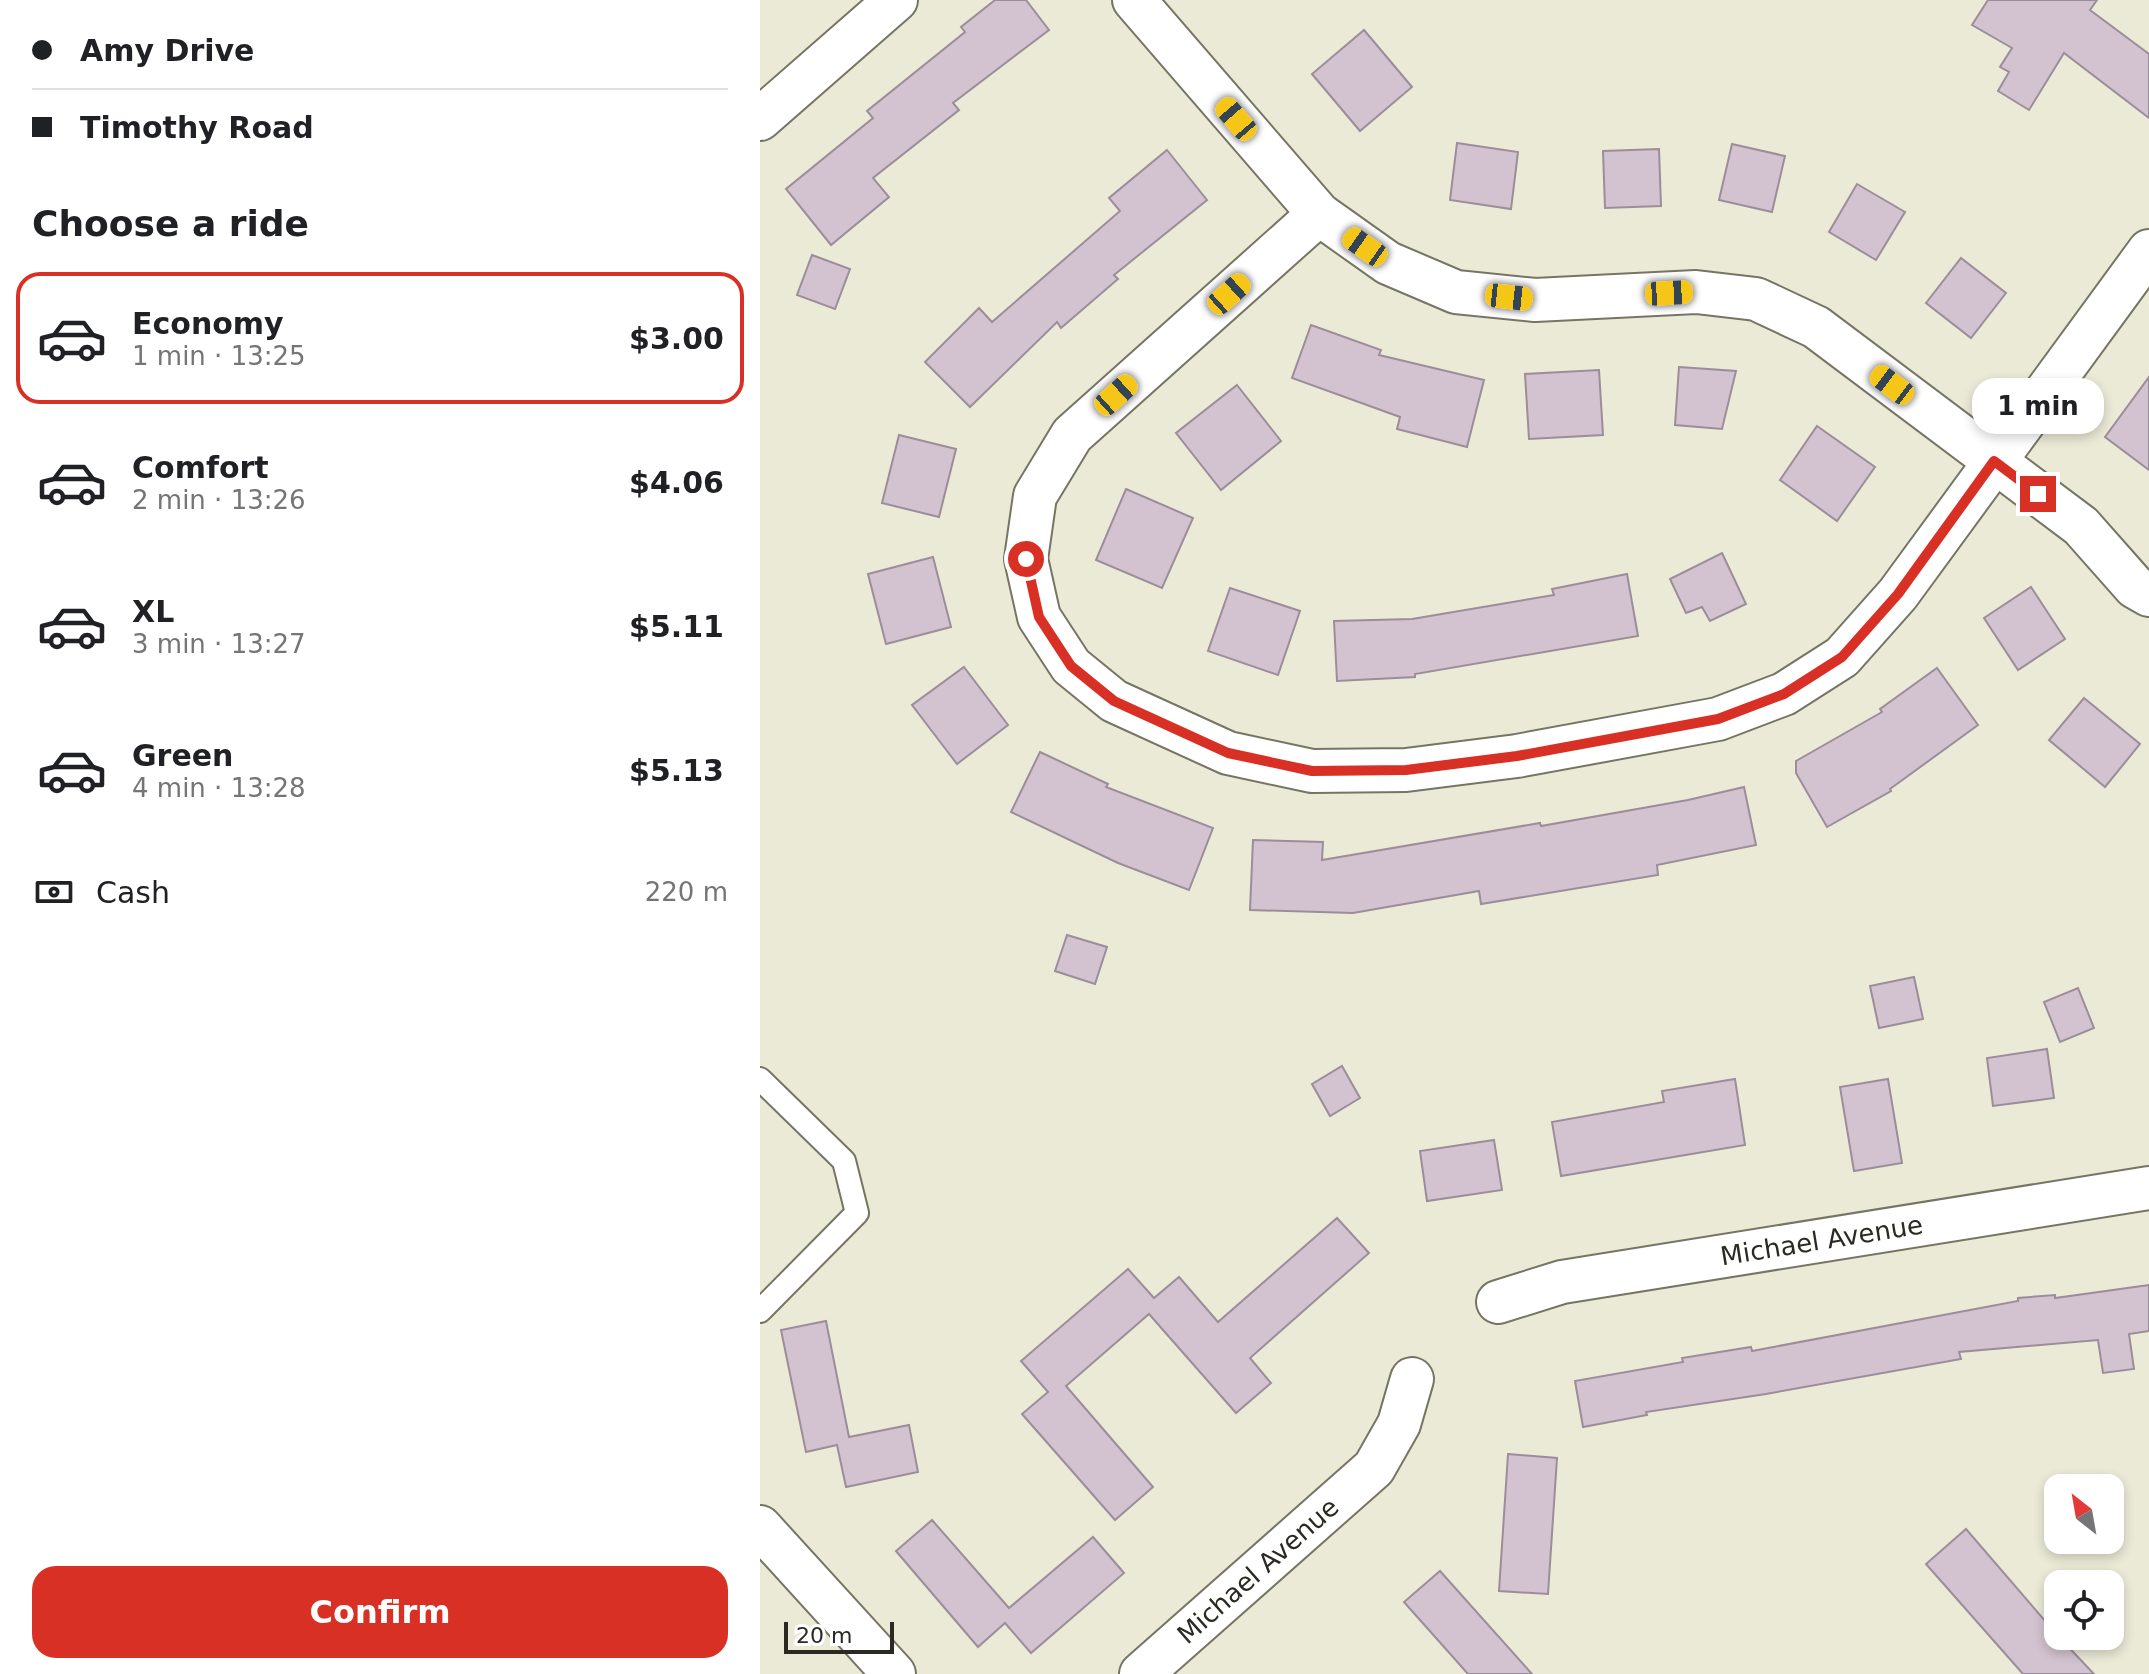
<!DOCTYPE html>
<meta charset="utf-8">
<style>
body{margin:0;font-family:"DejaVu Sans",sans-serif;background:#f6f6f6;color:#202124;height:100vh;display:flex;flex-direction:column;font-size:30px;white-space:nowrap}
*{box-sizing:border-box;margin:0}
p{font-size:26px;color:#757577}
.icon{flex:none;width:44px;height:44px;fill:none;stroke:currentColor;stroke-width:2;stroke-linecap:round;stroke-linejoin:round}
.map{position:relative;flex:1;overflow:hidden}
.side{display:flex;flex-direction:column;background:#fff;width:760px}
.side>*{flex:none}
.guide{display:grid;align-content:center;height:176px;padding:0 32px;background:#fff}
.needle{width:52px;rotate:329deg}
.tools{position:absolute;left:1284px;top:1474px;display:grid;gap:16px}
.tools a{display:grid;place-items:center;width:80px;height:80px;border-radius:16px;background:#fff;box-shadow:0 4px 12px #0003;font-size:40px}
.scale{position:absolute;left:24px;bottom:20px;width:110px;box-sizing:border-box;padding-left:8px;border:4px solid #2a2922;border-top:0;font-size:22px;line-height:28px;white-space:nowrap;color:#2a2922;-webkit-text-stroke:6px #fff;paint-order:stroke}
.end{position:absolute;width:36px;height:36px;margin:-18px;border:10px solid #d93025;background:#fff;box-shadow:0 0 0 4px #fff}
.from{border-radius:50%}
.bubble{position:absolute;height:56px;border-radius:24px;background:#fff;box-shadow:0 4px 12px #0003;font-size:26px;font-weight:600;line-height:56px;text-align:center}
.car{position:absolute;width:24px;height:48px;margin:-24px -12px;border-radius:10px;box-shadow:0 0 6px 2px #0007;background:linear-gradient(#f5c518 24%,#345 0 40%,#f5c518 0 76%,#345 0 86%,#f5c518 0)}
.guide b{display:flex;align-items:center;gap:28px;height:76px;font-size:30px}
.guide b+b{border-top:2px solid #e0e0e0}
.guide i{width:20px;height:20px;background:#202124}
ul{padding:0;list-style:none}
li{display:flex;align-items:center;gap:24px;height:132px;margin:0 16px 12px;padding:0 16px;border:4px solid transparent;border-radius:24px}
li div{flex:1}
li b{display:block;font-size:30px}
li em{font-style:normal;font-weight:600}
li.current{border-color:#d93025}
li>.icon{width:72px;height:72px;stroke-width:1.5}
h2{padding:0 32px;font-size:36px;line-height:96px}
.pay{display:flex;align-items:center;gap:20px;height:88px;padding:0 32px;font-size:30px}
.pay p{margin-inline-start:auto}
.cta{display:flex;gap:16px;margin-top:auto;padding:16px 32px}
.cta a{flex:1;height:92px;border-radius:24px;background:#d93025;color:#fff;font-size:32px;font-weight:600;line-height:92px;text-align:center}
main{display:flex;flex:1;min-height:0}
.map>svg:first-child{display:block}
.building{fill:#d3c3d0;stroke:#9c8d9a;stroke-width:2}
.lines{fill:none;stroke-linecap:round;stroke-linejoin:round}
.lane-casing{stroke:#767564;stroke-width:26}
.street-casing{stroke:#767564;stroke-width:46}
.lane{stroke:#fff;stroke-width:22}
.street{stroke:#fff;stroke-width:42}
.route{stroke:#d93025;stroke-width:10}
.labels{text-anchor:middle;stroke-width:8;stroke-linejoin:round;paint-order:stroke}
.street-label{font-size:26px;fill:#2a2922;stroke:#fff}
</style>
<main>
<section class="side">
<div class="guide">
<b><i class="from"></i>Amy Drive</b>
<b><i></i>Timothy Road</b>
</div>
<h2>Choose a ride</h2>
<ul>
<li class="current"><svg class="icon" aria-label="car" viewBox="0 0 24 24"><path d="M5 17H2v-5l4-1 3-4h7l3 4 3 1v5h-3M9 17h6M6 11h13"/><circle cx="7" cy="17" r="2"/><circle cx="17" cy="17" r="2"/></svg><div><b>Economy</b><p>1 min · 13:25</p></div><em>$3.00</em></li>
<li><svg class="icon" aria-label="car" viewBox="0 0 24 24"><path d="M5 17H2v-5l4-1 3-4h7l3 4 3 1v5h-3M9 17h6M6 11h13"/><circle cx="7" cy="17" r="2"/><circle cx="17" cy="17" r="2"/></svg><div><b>Comfort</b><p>2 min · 13:26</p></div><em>$4.06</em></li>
<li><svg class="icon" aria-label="car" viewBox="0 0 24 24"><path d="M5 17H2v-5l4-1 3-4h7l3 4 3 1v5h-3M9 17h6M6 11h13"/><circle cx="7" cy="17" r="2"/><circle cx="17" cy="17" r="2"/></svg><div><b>XL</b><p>3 min · 13:27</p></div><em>$5.11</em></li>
<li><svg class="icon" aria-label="car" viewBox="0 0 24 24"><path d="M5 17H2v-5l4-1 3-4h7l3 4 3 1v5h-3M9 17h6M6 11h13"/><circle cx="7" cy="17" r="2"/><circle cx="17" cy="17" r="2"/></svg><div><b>Green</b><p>4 min · 13:28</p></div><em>$5.13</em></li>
</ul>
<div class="pay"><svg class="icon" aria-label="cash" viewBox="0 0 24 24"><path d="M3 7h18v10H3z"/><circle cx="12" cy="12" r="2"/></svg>Cash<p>220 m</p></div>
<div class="cta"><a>Confirm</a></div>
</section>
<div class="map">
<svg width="1389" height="1674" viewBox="0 0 1389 1674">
<rect width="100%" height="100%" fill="#ebead7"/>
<g class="building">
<path d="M235 0H266L289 30 193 103 199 110 113 178 129 197 71 245 26 189 113 118 107 111 205 32 201 27Z"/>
<path d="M1228 0H1337L1330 10 1389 54V118L1304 53 1269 110 1238 91 1249 72 1240 67 1252 48 1212 25Z"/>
<path d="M604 30 652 87 600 131 552 74Z"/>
<path d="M697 143 758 152 751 209 690 200Z"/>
<path d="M972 144 1025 156 1012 212 959 200Z"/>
<path d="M899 149 901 206 845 208 843 151Z"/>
<path d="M407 150 447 200 354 275 358 279 301 328 297 322 210 407 165 362 219 308 232 322 360 211 349 198Z"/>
<path d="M1097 184 1145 212 1116 260 1069 232Z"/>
<path d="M52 255 90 269 75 309 37 295Z"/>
<path d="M1201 258 1246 293 1211 338 1166 303Z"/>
<path d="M551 325 621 350 619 355 724 380 707 447 637 429 640 417 532 378Z"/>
<path d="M919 367 976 371 962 429 915 425Z"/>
<path d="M839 370 843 435 769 439 765 374Z"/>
<path d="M1389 377V470L1345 437Z"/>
<path d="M477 385 521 441 461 490 416 433Z"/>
<path d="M1057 426 1115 467 1077 521 1020 480Z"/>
<path d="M139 435 196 449 179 517 122 503Z"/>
<path d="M366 489 433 518 402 588 336 560Z"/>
<path d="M962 553 986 604 950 621 942 607 926 613 910 579Z"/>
<path d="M173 557 191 627 126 644 108 574Z"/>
<path d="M867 574 878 636 655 674V677L577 681 574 621 652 619 794 595 792 589Z"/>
<path d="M1271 587 1305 639 1258 670 1224 618Z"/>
<path d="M470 588 540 611 518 675 448 651Z"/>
<path d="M204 667 248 725 197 764 152 705Z"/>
<path d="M1177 668 1218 725 1130 789 1131 791 1067 827 1036 773V761L1122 712 1120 709Z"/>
<path d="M1324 698 1380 744 1345 787 1289 740Z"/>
<path d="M280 752 348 784 346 787 453 828 429 890 358 863 251 812Z"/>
<path d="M984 787 996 845 897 865 898 875 721 904 719 891 593 913 490 910 493 840 563 842 562 860 780 823 781 826 928 800Z"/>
<path d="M307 935 347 947 335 984 295 971Z"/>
<path d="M1154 977 1163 1019 1119 1028 1110 986Z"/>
<path d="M1318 988 1334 1028 1300 1042 1284 1002Z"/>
<path d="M1287 1049 1294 1098 1233 1106 1227 1058Z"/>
<path d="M582 1066 600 1098 570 1116 552 1084Z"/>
<path d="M975 1079 985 1145 801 1176 792 1122 904 1102 902 1091Z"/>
<path d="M1128 1079 1142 1163 1094 1171 1080 1087Z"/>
<path d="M734 1140 742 1190 667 1201 660 1151Z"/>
<path d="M577 1218 609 1253 490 1358 511 1383 476 1413 389 1314 306 1386 393 1487 355 1520 262 1414 288 1392 261 1361 368 1269 394 1298 419 1277 458 1322Z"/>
<path d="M1389 1285V1331L1369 1334 1374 1369 1343 1373 1338 1340 1199 1352 1201 1359 1006 1394 886 1412 887 1415 823 1427 815 1381 923 1362 922 1358 991 1347 992 1351 1258 1301V1298L1295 1295V1298Z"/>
<path d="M66 1321 89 1437 149 1425 158 1472 86 1487 77 1445 46 1452 21 1330Z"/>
<path d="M748 1454 797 1458 788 1594 739 1591Z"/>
<path d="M172 1520 249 1608 333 1537 364 1573 271 1653 245 1623 218 1647 136 1551Z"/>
<path d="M1206 1529 1298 1636 1334 1674H1263L1166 1564Z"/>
<path d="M680 1571 772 1674H708L644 1602Z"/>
</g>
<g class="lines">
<defs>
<path id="lane" d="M0 1079 84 1161 97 1213 0 1311"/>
<g id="street">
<path d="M374 0 559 214 628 263 696 292 775 300 936 292 996 299 1056 327 1321 526 1375 587 1389 595"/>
<path d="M0 119 136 0"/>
<path d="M559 214 312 435 275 496 266 559 279 617 311 666 354 701 468 753 552 771 646 770 757 756 958 719 1024 694 1082 657 1138 594 1389 251"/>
<path id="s1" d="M738 1302 802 1282 1389 1188"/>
<path d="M0 1527 134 1674"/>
<path id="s2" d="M381 1674 614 1468 639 1424 652 1379"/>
</g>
</defs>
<use href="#lane" class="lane-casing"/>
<use href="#street" class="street-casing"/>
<use href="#lane" class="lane"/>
<use href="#street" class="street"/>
</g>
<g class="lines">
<path class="route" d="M266 559 279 617 311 666 354 701 468 753 552 771 646 770 757 756 958 719 1024 694 1082 657 1138 594 1234 461 1278 494"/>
</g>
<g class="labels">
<g class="street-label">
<text dy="9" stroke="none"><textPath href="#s1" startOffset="330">Michael Avenue</textPath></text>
<text dy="9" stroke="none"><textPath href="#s2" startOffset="156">Michael Avenue</textPath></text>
</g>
</g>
</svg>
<div class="tools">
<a><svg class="needle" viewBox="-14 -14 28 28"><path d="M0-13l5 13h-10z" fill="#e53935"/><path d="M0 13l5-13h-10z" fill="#757577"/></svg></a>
<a><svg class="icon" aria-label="locate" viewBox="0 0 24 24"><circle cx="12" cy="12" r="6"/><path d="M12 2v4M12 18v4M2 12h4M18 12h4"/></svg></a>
</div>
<div class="scale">20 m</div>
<i class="end from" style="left:266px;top:559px"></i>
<i class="end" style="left:1278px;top:494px"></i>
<div class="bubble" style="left:1212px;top:378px;width:132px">1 min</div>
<i class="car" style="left:476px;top:119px;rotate:319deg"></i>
<i class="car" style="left:605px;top:247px;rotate:305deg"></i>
<i class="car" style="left:909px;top:293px;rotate:87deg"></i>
<i class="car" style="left:469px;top:294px;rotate:48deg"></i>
<i class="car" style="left:749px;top:297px;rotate:96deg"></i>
<i class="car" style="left:1132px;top:385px;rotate:307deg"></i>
<i class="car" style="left:356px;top:395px;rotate:48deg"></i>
</div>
</main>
